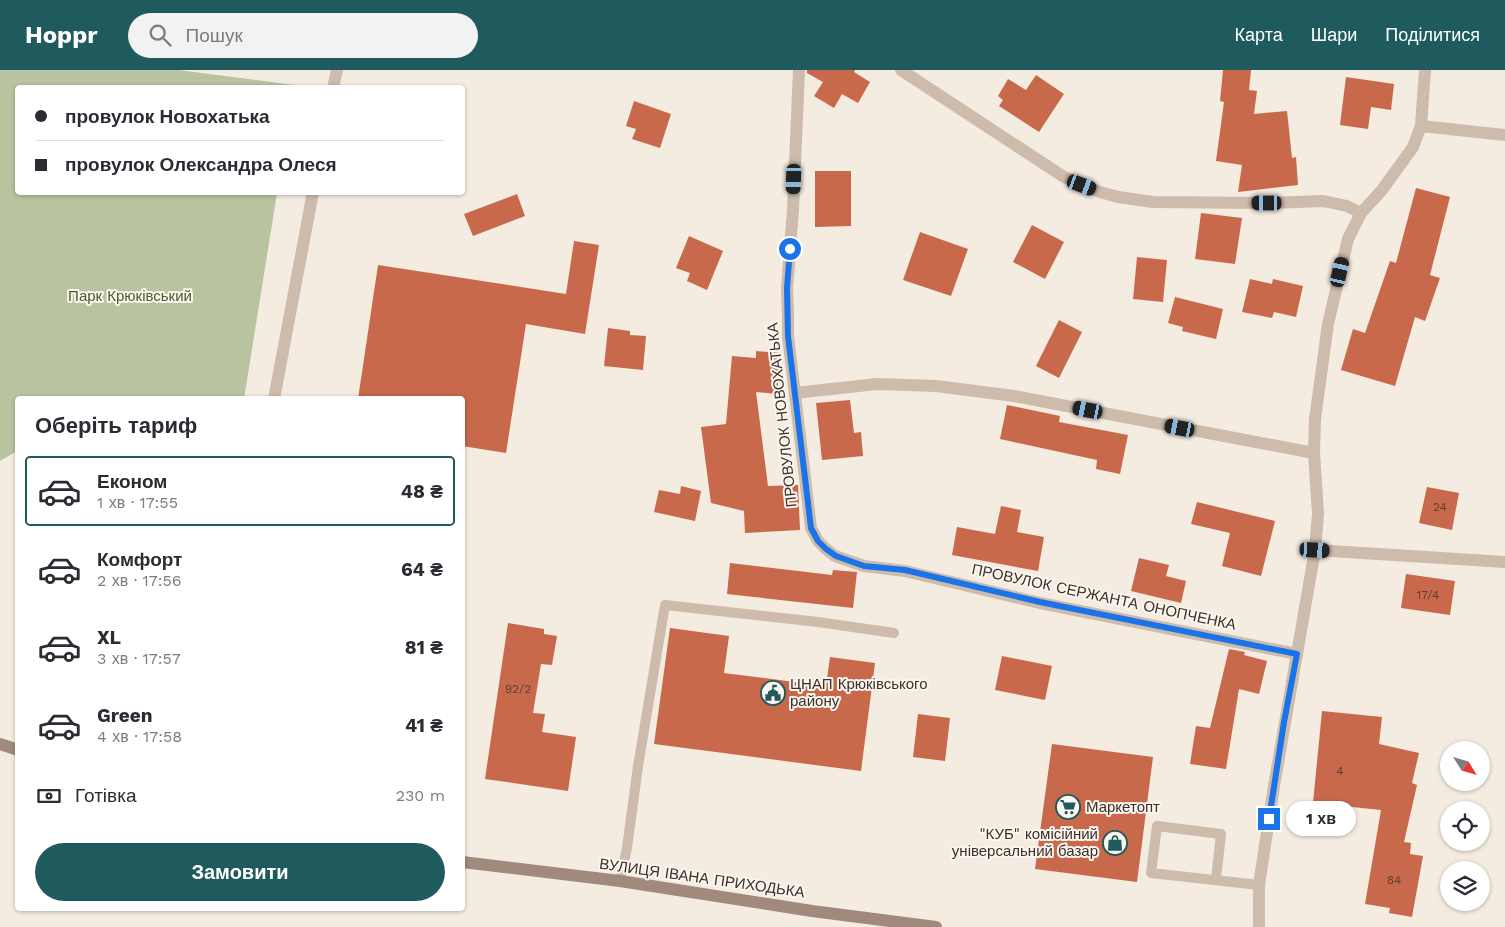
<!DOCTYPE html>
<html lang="uk">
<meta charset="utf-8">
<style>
body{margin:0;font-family:"Work Sans",sans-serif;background:#f2f2f3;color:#2b2b33;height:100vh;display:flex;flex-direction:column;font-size:19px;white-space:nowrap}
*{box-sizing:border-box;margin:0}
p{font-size:16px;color:#7c7c81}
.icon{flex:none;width:28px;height:28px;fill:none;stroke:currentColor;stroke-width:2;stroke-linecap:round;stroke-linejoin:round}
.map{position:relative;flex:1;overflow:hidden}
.details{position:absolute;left:15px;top:326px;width:450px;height:515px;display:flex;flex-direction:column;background:#fff;border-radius:5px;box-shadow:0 1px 4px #0004}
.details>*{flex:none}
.guide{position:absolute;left:15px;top:15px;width:450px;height:110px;border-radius:5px;box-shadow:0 1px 4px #0004;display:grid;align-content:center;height:110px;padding:0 20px;background:#fff}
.needle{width:32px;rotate:127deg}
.controls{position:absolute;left:1440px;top:671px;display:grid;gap:10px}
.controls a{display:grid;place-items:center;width:50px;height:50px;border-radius:50%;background:#fff;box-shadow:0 1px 4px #0004;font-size:25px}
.end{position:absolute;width:22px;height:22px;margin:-11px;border:6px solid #1a73e8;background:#fff;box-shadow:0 0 0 2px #fff}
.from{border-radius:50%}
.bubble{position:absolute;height:35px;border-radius:18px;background:#fff;box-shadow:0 1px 4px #0004;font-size:16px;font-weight:700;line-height:35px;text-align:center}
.car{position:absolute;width:15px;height:30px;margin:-15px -8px;border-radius:6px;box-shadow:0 0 4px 1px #0007;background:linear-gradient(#222 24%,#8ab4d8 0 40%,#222 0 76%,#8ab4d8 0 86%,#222 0)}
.guide b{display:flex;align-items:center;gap:18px;height:48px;font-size:19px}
.guide b+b{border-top:1px solid #e1e1e2}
.guide i{width:12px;height:12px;background:#2b2b33}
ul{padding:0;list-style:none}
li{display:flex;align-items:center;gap:15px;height:70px;margin:0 10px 8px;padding:0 10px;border:2px solid transparent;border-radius:5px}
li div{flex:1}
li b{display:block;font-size:19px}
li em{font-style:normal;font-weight:700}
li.current{border-color:#1f5a5e}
li>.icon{width:45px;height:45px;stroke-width:1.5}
h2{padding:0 20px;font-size:22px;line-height:60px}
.pay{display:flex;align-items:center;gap:12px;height:55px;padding:0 20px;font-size:19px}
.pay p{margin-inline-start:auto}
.action{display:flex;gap:10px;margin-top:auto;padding:10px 20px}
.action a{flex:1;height:58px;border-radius:30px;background:#1f5a5e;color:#fff;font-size:20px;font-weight:700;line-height:58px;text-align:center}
header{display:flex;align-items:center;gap:30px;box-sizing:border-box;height:70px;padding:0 25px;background:#1f5a5e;color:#fff}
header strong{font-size:24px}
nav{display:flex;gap:28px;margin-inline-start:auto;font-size:18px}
.search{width:350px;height:45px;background:#f2f2f3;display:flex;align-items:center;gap:12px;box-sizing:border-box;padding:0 18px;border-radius:28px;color:#7c7c81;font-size:19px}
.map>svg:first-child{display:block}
.green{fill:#b8c4a0}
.building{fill:#c8694b}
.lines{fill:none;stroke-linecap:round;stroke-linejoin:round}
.service{stroke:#cdbbac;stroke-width:10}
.minor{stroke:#cdbbac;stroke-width:12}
.tertiary{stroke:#cdbbac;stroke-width:12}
.secondary{stroke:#a18a7d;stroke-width:12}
.route{stroke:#1a73e8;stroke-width:6}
.labels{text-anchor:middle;stroke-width:4;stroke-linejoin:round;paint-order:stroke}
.number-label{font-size:12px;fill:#5e3e33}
.park-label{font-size:15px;fill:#4a5a2e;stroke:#fbf5ee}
.street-label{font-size:15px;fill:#3b302b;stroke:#fbf5ee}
.poi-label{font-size:15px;fill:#3b302b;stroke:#fbf5ee;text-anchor:start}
</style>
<header>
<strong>Hoppr</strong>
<div class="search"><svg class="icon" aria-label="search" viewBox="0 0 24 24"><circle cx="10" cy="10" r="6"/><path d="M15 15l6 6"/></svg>Пошук</div>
<nav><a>Карта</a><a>Шари</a><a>Поділитися</a></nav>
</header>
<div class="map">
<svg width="1505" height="857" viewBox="0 0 1505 857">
<rect width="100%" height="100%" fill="#f4ebe1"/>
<path class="green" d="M0 0H178L294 15 293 18H18V122L277 123 244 329H18L17 381 0 391Z"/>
<g class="building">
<path d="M807 0H855L854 2 870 12 858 33 842 24 834 38 814 26 823 12 807 3Z"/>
<path d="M1223 0H1251L1249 20 1257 21 1254 44 1287 41 1292 88 1296 87 1298 115 1238 122 1242 95 1216 91 1224 32 1220 31Z"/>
<path d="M1036 5 1064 24 1039 62 999 36 1003 30 998 26 1008 9 1026 20Z"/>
<path d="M1346 7 1394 14 1391 40 1371 37 1368 59 1340 55Z"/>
<path d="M634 31 671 44 660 78 632 69 636 59 626 56Z"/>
<path d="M815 101H851V156L815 157Z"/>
<path d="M1416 118 1450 127 1430 205 1440 208 1425 251 1415 247 1395 316 1341 300 1353 259 1365 263 1390 191 1396 193Z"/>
<path d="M517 124 525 146 473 166 464 144Z"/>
<path d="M1201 143 1242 148 1235 194 1195 189Z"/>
<path d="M1032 155 1064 172 1045 209 1013 192Z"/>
<path d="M920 162 968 179 951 226 903 210Z"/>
<path d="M689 166 723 181 707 220 687 211 690 203 676 198Z"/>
<path d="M574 171 599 175 585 264 526 254 506 383 462 376V329H358L378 195 566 224Z"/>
<path d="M1137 187 1167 190 1163 232 1133 229Z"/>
<path d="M1250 209 1272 214 1273 209 1303 216 1296 247 1274 242 1272 248 1242 242Z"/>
<path d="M1175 227 1223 239 1216 269 1182 261 1183 257 1168 253Z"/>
<path d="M1059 250 1082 262 1059 308 1036 296Z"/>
<path d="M608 258 630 261V265L646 266 643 300 604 296Z"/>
<path d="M756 281 781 283 777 324 756 322 768 416 798 415 800 460 745 463 744 441 711 433 701 357 726 354 732 286 756 288Z"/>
<path d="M850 330 854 363 861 362 863 386 822 390 816 333Z"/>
<path d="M1007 335 1060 346 1059 352 1128 365 1120 404 1096 399 1097 390 1000 369Z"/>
<path d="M681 416 701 421 695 451 654 442 659 420 680 424Z"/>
<path d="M1427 417 1459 423 1452 460 1419 453Z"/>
<path d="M1197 432 1275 451 1261 506 1222 496 1230 463 1191 454Z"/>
<path d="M1001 436 1021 440 1017 462 1044 467 1038 501 952 485 957 457 995 464Z"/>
<path d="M1139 488 1169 495 1166 506 1186 511 1181 533 1131 521Z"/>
<path d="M730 493 832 505 833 500 857 502 853 538 727 524Z"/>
<path d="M1406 504 1455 511 1450 545 1401 538Z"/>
<path d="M508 553 544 559V564L557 566 552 595 541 594 533 643 545 644 542 662 576 667 568 721 485 709Z"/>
<path d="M670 558 729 566 724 603 826 616 830 587 875 593 861 701 654 674Z"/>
<path d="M1229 579 1245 582 1244 585 1267 591 1259 624 1239 619 1226 699 1190 694 1196 656 1210 658Z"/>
<path d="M1002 586 1052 596 1045 630 995 620Z"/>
<path d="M1322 641 1382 647 1379 674 1419 683 1412 713 1417 715 1404 772 1411 773 1410 784 1423 786 1412 847 1389 843 1390 838 1365 834 1381 740 1313 733Z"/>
<path d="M918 644 950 648 945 691 913 687Z"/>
<path d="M1052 674 1153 687 1137 812 1035 799Z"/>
</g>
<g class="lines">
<g class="service">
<path d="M1216 809 1221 764 1157 756 1151 803 1259 815"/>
<path d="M620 811 627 778 638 696 665 535 818 552 894 563"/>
</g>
<g class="minor">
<path d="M799 0 793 140 787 218 788 244V266L811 458 818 471 826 479 835 486 864 496 905 501 1040 533 1297 584"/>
<path d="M901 0 1064 107 1100 122 1118 127 1153 132 1267 133 1323 131 1347 136 1361 143"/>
<path d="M1421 56 1505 65"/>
<path d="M795 323 877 314 936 316 1014 326 1314 383"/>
<path d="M1315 480 1505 492"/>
<path d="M1259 857V815L1274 716 1315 480 1318 444 1314 383 1315 349 1328 254 1348 169 1361 143 1382 120 1413 77 1421 56 1425 0"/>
</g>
<g class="tertiary">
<path d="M333 18 337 0"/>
<path d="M274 329 313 122"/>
</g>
<g class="secondary">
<path d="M0 674 18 680"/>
<path d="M462 792 620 811 812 841 936 857"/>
</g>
</g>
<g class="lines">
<path class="route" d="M790 179 787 218 788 266 811 458 818 471 826 479 836 486 864 496 905 500 1040 532 1297 584 1284 652 1269 749"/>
</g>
<defs>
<symbol id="civic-ring" viewBox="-11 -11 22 22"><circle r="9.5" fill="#fbf5ee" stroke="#1f5a5e" stroke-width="1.5"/><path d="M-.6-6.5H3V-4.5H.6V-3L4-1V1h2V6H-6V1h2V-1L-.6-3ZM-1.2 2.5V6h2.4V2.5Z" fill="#1f5a5e"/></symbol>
<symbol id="supermarket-ring" viewBox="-11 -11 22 22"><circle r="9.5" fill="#fbf5ee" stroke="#1f5a5e" stroke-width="1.5"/><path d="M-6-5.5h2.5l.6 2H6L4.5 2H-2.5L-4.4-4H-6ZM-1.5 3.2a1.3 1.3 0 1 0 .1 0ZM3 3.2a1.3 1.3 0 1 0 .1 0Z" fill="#1f5a5e"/></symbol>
<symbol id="shop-ring" viewBox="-11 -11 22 22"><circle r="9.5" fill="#fbf5ee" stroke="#1f5a5e" stroke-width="1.5"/><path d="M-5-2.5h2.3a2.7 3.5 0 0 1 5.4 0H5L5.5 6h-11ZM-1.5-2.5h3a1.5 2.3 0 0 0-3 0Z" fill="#1f5a5e"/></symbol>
</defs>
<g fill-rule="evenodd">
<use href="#civic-ring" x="759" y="609" width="28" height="28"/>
<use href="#supermarket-ring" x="1054" y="723" width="28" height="28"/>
<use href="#shop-ring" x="1101" y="759" width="28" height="28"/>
</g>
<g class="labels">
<g class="number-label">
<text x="1440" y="441">24</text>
<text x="1428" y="529">17/4</text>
<text x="518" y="623">92/2</text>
<text x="1340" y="705">4</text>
<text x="1394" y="814">84</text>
</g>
<g class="park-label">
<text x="130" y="231">Парк Крюківський</text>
</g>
<g class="street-label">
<text transform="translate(782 345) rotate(-96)" y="5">ПРОВУЛОК НОВОХАТЬКА</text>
<text transform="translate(1104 527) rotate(12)" y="5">ПРОВУЛОК СЕРЖАНТА ОНОПЧЕНКА</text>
<text transform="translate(702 808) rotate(8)" y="5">ВУЛИЦЯ ІВАНА ПРИХОДЬКА</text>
</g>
<g class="poi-label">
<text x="790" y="619">ЦНАП Крюківського<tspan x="790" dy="17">району</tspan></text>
<text x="1086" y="742">Маркетопт</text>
<text x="1098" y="769" text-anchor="end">"КУБ" комісійний<tspan x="1098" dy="17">універсальний базар</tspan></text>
</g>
</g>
</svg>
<div class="controls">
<a><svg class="needle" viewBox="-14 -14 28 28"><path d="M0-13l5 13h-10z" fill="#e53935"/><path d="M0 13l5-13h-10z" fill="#7c7c81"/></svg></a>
<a><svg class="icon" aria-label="locate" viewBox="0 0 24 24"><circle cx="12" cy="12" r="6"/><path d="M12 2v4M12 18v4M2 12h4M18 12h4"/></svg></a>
<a><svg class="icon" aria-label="layers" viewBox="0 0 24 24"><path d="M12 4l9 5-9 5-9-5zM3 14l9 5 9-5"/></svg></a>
</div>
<i class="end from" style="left:790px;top:179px"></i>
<i class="end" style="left:1269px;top:749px"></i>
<div class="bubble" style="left:1286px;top:731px;width:70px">1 хв</div>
<i class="car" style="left:794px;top:109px;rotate:182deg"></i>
<i class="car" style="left:1082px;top:115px;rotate:111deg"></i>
<i class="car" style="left:1267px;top:133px;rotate:270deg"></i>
<i class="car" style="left:1340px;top:202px;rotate:13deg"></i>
<i class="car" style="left:1088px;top:340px;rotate:281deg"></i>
<i class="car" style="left:1180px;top:358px;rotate:281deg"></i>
<i class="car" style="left:1315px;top:480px;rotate:93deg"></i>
<div class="guide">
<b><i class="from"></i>провулок Новохатька</b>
<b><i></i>провулок Олександра Олеся</b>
</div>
<section class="details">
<h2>Оберіть тариф</h2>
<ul>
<li class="current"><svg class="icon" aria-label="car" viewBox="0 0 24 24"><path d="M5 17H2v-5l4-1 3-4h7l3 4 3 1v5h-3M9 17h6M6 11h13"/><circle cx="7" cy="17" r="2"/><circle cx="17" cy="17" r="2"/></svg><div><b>Економ</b><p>1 хв · 17:55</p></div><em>48 ₴</em></li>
<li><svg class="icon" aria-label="car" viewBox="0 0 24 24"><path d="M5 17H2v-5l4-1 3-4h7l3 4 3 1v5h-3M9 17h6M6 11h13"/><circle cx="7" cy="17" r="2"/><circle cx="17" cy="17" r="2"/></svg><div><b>Комфорт</b><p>2 хв · 17:56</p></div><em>64 ₴</em></li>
<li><svg class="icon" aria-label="car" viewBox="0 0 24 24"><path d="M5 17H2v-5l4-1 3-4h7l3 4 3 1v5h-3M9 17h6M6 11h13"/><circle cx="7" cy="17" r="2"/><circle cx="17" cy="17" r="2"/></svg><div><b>XL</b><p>3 хв · 17:57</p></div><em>81 ₴</em></li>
<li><svg class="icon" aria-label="car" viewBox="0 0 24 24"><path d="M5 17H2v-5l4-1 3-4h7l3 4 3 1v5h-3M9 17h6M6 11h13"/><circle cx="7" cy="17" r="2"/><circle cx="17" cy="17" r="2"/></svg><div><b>Green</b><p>4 хв · 17:58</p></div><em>41 ₴</em></li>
</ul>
<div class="pay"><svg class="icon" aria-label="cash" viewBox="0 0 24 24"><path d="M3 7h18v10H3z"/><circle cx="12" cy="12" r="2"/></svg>Готівка<p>230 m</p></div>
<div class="action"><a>Замовити</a></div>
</section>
</div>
